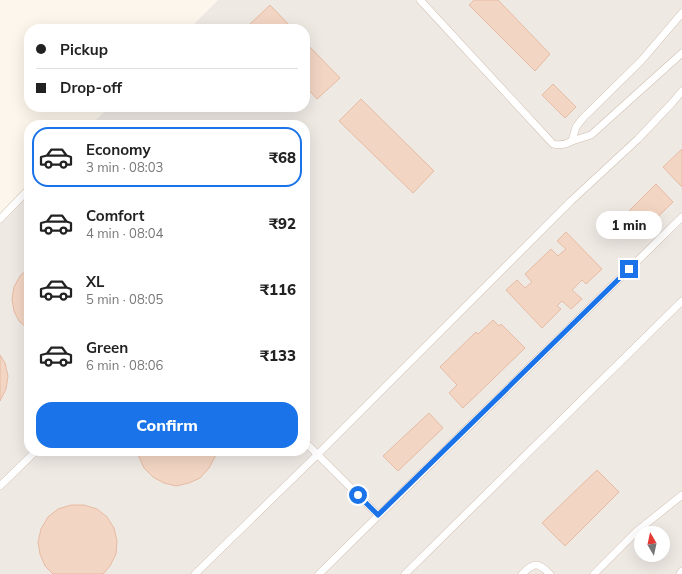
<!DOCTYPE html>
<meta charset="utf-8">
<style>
body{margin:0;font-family:Mulish,sans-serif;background:#f2f2f2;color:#222;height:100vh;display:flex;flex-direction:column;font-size:15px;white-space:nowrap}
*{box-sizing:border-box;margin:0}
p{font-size:13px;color:#767676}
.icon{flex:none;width:22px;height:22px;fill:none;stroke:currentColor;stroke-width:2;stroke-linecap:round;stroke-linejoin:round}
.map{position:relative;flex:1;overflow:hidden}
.sheet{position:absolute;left:24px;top:120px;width:286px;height:336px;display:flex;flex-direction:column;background:#fff;border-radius:16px;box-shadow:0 4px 16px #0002}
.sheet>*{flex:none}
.top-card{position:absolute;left:24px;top:24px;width:286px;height:88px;border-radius:16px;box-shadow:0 4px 16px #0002;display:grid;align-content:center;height:88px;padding:0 12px;background:#fff}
.needle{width:26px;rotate:351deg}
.tools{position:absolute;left:634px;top:526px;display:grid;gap:8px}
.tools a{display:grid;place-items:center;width:36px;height:36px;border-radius:50%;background:#fff;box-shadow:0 4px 16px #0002;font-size:20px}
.end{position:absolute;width:18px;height:18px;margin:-9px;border:5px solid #1a73e8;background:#fff;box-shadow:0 0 0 2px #fff}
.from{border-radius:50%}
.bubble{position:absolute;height:28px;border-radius:14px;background:#fff;box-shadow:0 4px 16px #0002;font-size:13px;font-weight:800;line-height:28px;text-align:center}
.top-card b{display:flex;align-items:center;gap:14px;height:38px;font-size:15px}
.top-card b+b{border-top:1px solid #e0e0e0}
.top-card i{width:10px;height:10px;background:#222}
ul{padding:7px 0 0;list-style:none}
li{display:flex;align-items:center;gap:12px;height:60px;margin:0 8px 6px;padding:0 4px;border:2px solid transparent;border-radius:16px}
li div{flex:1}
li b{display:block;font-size:15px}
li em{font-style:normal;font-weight:800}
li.selected{border-color:#1a73e8}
li>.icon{width:36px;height:36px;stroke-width:1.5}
.button{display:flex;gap:8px;margin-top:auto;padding:8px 12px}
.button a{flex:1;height:46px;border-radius:16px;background:#1a73e8;color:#fff;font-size:16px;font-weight:800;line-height:46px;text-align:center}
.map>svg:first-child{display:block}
.industrial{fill:#efe9e4;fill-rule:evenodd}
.building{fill:#f3d5c3;stroke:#e6bba3}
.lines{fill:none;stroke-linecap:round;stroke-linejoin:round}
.lane-casing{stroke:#d1beb0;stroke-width:8}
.lane{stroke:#fff;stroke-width:7}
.route{stroke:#1a73e8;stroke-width:5}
</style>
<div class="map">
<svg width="682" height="574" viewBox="0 0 682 574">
<rect width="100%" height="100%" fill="#fdf6ec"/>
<path class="industrial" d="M218 0H682V574H0V215L29 186V451H305V125H91L109 107H305V29H189ZM641 533H663V555H641Z"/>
<g class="building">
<path d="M474 0H498L550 54 535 71 469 5Z"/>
<path d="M270 5 293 29H249L247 27Z"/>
<path d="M305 42 340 78 317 99 305 86Z"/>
<path d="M553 84 576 107 565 118 542 95Z"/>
<path d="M361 99 434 171 413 193 339 121Z"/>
<path d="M682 149V187L663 167Z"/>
<path d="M656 184 673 202 642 232 625 215Z"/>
<path d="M566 232 602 269 586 284 582 280 572 290 582 299 571 309 562 301 557 306 561 309 542 328 506 290 517 280 525 288 532 282 525 274 551 249 558 256 566 249 557 241Z"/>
<path d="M29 268V330L19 321 14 311 12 299 14 287 20 276Z"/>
<path d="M493 320 499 326 501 324 525 348 463 408 449 393 457 385 440 367 476 332 478 334Z"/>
<path d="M0 355 5 363 8 376 6 389 0 401Z"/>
<path d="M429 413 443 428 398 471 383 456Z"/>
<path d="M138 451H215V457L209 468 200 478 189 483 176 486 164 483 153 477 144 468 139 457Z"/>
<path d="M597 470 619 492 565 546 542 523Z"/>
<path d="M71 505H84L97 509 107 517 114 528 117 541 116 554 110 566 103 574H53L45 566 40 554 38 542 41 529 48 517 58 509Z"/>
</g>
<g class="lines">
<defs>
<g id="lane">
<path d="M420 0 553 144C560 146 565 145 572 141"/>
<path d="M682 13 641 61 583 118 576 127 572 141 591 135 682 53"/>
<path d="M0 219 29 189"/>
<path d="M305 442 378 515"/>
<path d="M0 486 36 451"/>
<path d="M195 574 317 455 571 201 638 139 672 103 682 91"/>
<path d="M319 574 682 217"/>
<path d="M405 574 682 301"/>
<path d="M522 574C535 562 537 562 550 574"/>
<path d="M594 574 637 531 682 495"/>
<path d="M680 574 682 571"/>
</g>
</defs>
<use href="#lane" class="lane-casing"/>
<use href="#lane" class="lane"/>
</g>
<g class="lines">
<path class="route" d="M358 495 378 515 629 269"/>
</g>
</svg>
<div class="tools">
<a><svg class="needle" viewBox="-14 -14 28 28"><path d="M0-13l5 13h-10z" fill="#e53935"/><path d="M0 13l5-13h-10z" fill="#767676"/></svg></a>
</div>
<i class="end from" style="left:358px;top:495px"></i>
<i class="end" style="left:629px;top:269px"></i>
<div class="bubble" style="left:596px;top:211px;width:66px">1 min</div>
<div class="top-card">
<b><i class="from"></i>Pickup</b>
<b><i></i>Drop-off</b>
</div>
<section class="sheet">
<ul>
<li class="selected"><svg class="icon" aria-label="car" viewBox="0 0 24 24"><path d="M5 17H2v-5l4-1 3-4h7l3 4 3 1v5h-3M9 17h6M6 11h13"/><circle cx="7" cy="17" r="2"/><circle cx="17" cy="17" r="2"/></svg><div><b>Economy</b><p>3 min · 08:03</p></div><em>₹68</em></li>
<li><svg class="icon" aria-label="car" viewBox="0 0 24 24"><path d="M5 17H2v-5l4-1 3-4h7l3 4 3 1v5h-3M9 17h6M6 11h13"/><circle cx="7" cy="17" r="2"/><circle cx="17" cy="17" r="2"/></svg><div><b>Comfort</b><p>4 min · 08:04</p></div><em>₹92</em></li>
<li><svg class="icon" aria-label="car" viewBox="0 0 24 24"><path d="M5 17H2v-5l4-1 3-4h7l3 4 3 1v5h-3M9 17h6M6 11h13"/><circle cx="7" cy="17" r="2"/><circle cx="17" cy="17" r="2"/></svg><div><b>XL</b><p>5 min · 08:05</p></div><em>₹116</em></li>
<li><svg class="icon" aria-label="car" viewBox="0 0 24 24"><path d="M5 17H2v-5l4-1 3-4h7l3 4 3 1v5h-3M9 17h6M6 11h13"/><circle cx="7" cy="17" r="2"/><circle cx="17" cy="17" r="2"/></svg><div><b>Green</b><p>6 min · 08:06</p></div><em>₹133</em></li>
</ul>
<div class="button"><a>Confirm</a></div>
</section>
</div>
